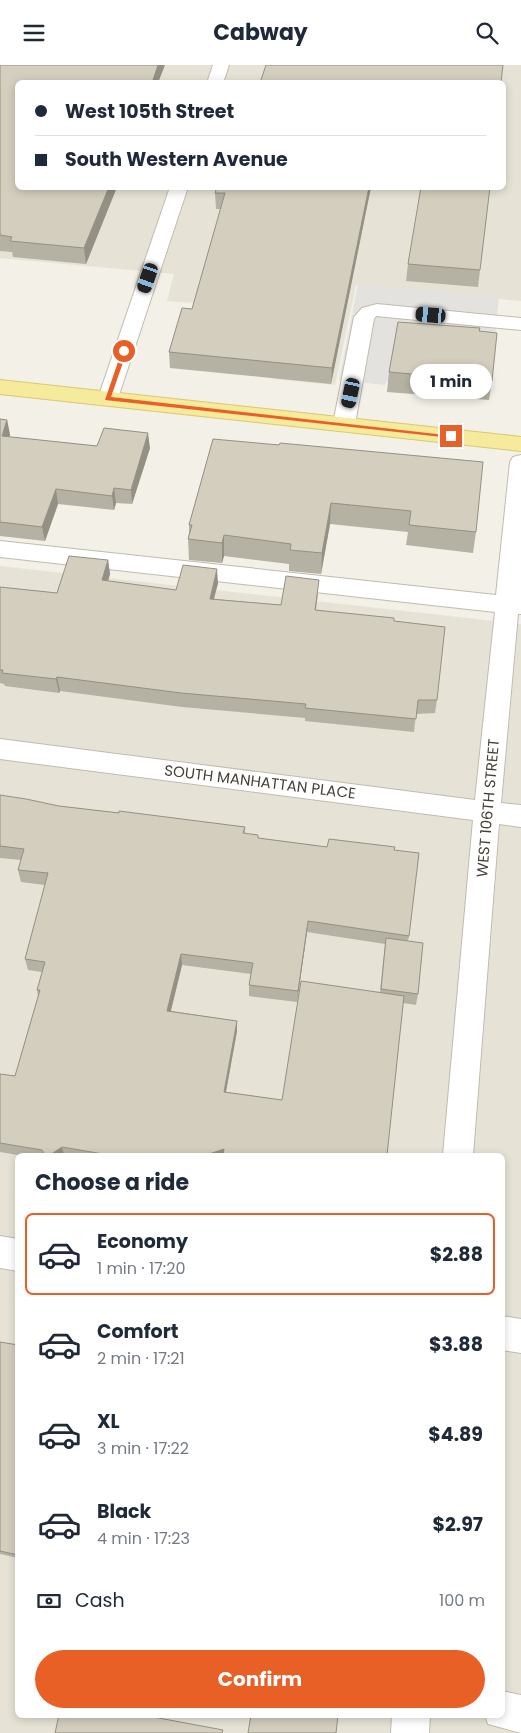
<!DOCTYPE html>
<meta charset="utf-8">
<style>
body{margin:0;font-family:Poppins,sans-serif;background:#f2f2f3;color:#1f2937;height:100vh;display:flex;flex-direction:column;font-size:19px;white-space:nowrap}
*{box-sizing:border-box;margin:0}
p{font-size:16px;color:#747a83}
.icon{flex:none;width:28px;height:28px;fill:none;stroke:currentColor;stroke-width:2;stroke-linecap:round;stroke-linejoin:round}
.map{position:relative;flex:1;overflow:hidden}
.details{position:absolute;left:15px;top:1088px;width:490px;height:565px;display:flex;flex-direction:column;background:#fff;border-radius:8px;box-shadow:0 2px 8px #0003}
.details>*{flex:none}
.guide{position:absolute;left:15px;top:15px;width:491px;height:110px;border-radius:8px;box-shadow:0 2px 8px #0003;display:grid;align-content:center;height:110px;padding:0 20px;background:#fff}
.end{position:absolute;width:22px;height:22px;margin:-11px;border:6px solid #e96027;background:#fff;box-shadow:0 0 0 2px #fff}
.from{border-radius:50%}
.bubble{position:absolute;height:35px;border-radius:18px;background:#fff;box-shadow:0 2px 8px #0003;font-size:16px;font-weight:700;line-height:35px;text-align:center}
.car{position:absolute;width:15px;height:30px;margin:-15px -8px;border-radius:6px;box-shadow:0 0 4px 1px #0007;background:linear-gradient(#222 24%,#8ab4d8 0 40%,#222 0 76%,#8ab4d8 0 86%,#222 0)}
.guide b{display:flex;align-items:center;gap:18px;height:48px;font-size:19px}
.guide b+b{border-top:1px solid #e0e1e3}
.guide i{width:12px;height:12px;background:#1f2937}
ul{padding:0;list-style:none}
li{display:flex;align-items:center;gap:15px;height:82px;margin:0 10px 8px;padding:0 10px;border:2px solid transparent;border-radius:8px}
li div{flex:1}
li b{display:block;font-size:19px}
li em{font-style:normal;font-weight:700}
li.selected{border-color:#e96027}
li>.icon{width:45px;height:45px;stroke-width:1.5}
h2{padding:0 20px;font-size:22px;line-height:60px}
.pay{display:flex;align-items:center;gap:12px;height:55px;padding:0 20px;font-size:19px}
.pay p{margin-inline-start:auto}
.action{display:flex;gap:10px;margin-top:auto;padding:10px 20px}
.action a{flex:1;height:58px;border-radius:30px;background:#e96027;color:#fff;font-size:20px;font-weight:700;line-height:58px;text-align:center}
header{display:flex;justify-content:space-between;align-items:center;height:65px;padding:0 20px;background:#fff;font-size:22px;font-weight:700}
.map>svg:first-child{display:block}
.residential{fill:#e6e3d6;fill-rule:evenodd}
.parking{fill:#e4e2df}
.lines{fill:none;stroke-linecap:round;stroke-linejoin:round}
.minor-casing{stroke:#c0bcad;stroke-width:2}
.major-casing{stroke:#dac96d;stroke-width:2}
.minor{fill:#fff;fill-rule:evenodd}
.major{fill:#f6ea9c;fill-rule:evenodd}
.wall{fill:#b5b1a3;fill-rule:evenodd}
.shaded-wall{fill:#949084}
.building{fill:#d3cebd;stroke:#949084}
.route{fill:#e96027}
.labels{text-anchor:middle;stroke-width:4;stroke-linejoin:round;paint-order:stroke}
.street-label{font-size:15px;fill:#454137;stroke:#fff}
</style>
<header><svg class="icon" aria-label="menu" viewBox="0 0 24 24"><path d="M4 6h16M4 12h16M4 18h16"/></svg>Cabway<svg class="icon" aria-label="search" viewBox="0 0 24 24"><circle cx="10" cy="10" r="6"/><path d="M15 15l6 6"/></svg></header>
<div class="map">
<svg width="521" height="1668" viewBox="0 0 521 1668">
<rect width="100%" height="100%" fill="#f2f0e7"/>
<g class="residential">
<path d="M0 0H521V236L356 220 335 320 273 314 290 245 167 236 174 209 0 193ZM18 18H504V122H18Z"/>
<path d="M0 501 521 559V1668H0ZM18 1090H502V1650H18Z"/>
</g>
<path class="parking" d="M358 219 499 232 494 285 386 317 385 320 339 315 352 249 399 254 352 248Z"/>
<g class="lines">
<defs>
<g id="minor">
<path d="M213 0H229L223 18H207Z"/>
<path d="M170 122H188L118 333 115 338 108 340 101 338 98 333Z"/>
<path d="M377 239 521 253V265L376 251 374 254 355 359 351 364 344 366 337 364 333 359 354 252 362 243Z"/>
<path d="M521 390V549H518L501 738 521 740V762L499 759 473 1090H443L473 755 0 694V674L475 735 495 547 0 492V476L496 530 510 397 513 392Z"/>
<path d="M0 1171 18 1174V1206L0 1203Z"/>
<path d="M502 1251 521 1254V1288L502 1285Z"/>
<path d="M502 1626 521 1630V1668L488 1659 485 1650H502Z"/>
<path d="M392 1650H430L429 1668H391Z"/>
</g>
<path id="major" d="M0 315 521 372V386L0 329Z"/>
</defs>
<use href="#minor" class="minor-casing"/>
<use href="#major" class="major-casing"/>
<use href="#minor" class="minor"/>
<use href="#major" class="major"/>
</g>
<g class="wall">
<path d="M0 0 18 122H117L86 199 13 192 12 187 0 186Z"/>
<path d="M371 122 331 319 170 303 169 287 192 244 221 144H216L215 128Z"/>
<path d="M408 199 480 205 478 222 406 216Z"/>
<path d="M389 307 492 316 489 335 387 327Z"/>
<path d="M0 354 7 355 10 370 9 372 97 381 150 383 132 439 116 438 114 445 58 439 45 476 0 471Z"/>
<path d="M213 374 476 467 473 488 406 480 408 467 330 459 321 509 289 506V499L224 491 222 498 189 495 188 474 189 469V460Z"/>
<path d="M108 495 110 509 108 516 176 525 218 518 214 534 281 540 318 529 316 545 394 556 437 635 435 648 416 649 414 667 305 656V653L182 642 60 626 59 628 5 621 4 619 0 618V522L57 528Z"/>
<path d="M0 730 59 741 245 762V769L258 770V773L327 782 394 785 409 871 408 876 418 929 416 940 403 938 387 1090H18L0 1087V1009L15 1011 38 931 37 925 42 907 28 905 25 894 45 820 21 817 18 805 21 795 0 793ZM307 867 385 879 380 927 282 1035 226 1027 237 966V956L171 946 182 900 251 909 249 920V931L297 937Z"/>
<path d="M0 1277 18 1280V1493L0 1489Z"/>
</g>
<g class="shaded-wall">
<path d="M158 0H165L158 18H152Z"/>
<path d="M109 122H117L86 199 84 183Z"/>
<path d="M369 122H371L331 319 332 303Z"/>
<path d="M7 355 10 370 4 386 2 371Z"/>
<path d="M148 368 150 383 132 439 131 425Z"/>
<path d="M114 423 116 438 114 445 112 431Z"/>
<path d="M56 424 58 439 45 476 42 462Z"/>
<path d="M331 438 330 459 321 509 322 488Z"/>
<path d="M224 470V491L222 498V478Z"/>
<path d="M108 495 110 509 104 530 102 515Z"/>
<path d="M217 504 218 518 210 548V534Z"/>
<path d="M57 612 60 626 59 628 56 614Z"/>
<path d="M308 856 307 867 297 937 298 926Z"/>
<path d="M181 889 182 900 168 957 167 946Z"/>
<path d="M237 956V966L224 1037V1027Z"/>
<path d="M62 1082 64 1090H50Z"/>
<path d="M224 1084 225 1090H206Z"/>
</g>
<g class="building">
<path d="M0 0H158L152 18H18V122H109L84 183 10 176 12 172 0 170Z"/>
<path d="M266 0H503L501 18H260Z"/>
<path d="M217 122H369L332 303 169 287 182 243 192 244 225 128H215Z"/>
<path d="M421 122H490L480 205 408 199Z"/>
<path d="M398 257 480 263 479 266 497 268 492 316 389 307Z"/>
<path d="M0 354 7 355 2 371 97 381 104 363 148 368 131 425 114 423 112 431 56 424 42 462 0 457Z"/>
<path d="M213 374 279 380 280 378 483 397 476 467 409 460 411 446 331 438 322 488 290 485 291 479 224 470 222 478 188 474 192 460H189Z"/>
<path d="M69 491 108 495 102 515 176 525 183 500 217 504 210 534 281 540 286 511 319 515 315 545 394 553V556L445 562 437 635H418L416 654 305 643 306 639 181 628 57 612 56 614 2 608 3 605H0V522L57 528Z"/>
<path d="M0 730 26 734 59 741 119 748V746L245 762 243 768 258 770V773L327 782 329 774 395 782 394 785 419 788 409 871 308 856 298 926 249 920 253 898 181 889 167 946 237 956 224 1027 282 1035 301 916 404 931 387 1090H223L224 1084 206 1090H109L62 1082 50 1090H45L42 1085 0 1078V1009L15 1011 40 925H37L45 897 25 894 48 808 18 805 24 784 0 781Z"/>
<path d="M386 873 423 878 418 929 381 924Z"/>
<path d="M0 1277 18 1280V1490L0 1486Z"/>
<path d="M59 1650H148V1651L223 1665 222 1668H55Z"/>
<path d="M251 1650H338L336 1668H248Z"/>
</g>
<path class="route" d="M122 285 127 286 111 332 454 371 451 373 105 335Z"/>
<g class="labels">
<g class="street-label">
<text transform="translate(260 717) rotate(7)" y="5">SOUTH MANHATTAN PLACE</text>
<text transform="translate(488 743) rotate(-85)" y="5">WEST 106TH STREET</text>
</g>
</g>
</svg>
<i class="end from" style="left:124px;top:286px"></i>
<i class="end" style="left:451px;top:371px"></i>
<div class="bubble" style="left:410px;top:299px;width:82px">1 min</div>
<i class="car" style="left:148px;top:213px;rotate:199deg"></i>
<i class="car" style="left:431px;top:250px;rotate:275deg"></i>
<i class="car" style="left:351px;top:328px;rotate:192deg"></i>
<div class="guide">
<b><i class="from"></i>West 105th Street</b>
<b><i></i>South Western Avenue</b>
</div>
<section class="details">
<h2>Choose a ride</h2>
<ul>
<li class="selected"><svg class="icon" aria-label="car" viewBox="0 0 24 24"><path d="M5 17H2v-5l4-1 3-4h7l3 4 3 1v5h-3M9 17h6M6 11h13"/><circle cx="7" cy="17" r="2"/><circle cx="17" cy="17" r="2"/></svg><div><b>Economy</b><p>1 min · 17:20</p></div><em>$2.88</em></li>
<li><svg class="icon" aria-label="car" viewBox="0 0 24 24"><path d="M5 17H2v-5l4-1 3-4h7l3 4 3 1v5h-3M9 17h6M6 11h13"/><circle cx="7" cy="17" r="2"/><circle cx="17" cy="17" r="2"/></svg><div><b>Comfort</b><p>2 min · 17:21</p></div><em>$3.88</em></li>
<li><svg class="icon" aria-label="car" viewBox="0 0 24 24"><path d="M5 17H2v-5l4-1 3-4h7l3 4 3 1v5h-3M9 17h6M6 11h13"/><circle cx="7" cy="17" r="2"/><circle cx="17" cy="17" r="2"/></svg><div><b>XL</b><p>3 min · 17:22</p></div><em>$4.89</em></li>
<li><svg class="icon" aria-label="car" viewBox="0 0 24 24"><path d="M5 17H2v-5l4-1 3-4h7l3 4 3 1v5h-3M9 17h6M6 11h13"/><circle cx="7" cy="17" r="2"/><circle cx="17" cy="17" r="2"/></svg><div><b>Black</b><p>4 min · 17:23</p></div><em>$2.97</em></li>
</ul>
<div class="pay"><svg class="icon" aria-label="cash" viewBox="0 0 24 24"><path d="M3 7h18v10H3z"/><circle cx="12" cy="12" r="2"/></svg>Cash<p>100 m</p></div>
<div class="action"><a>Confirm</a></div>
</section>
</div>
